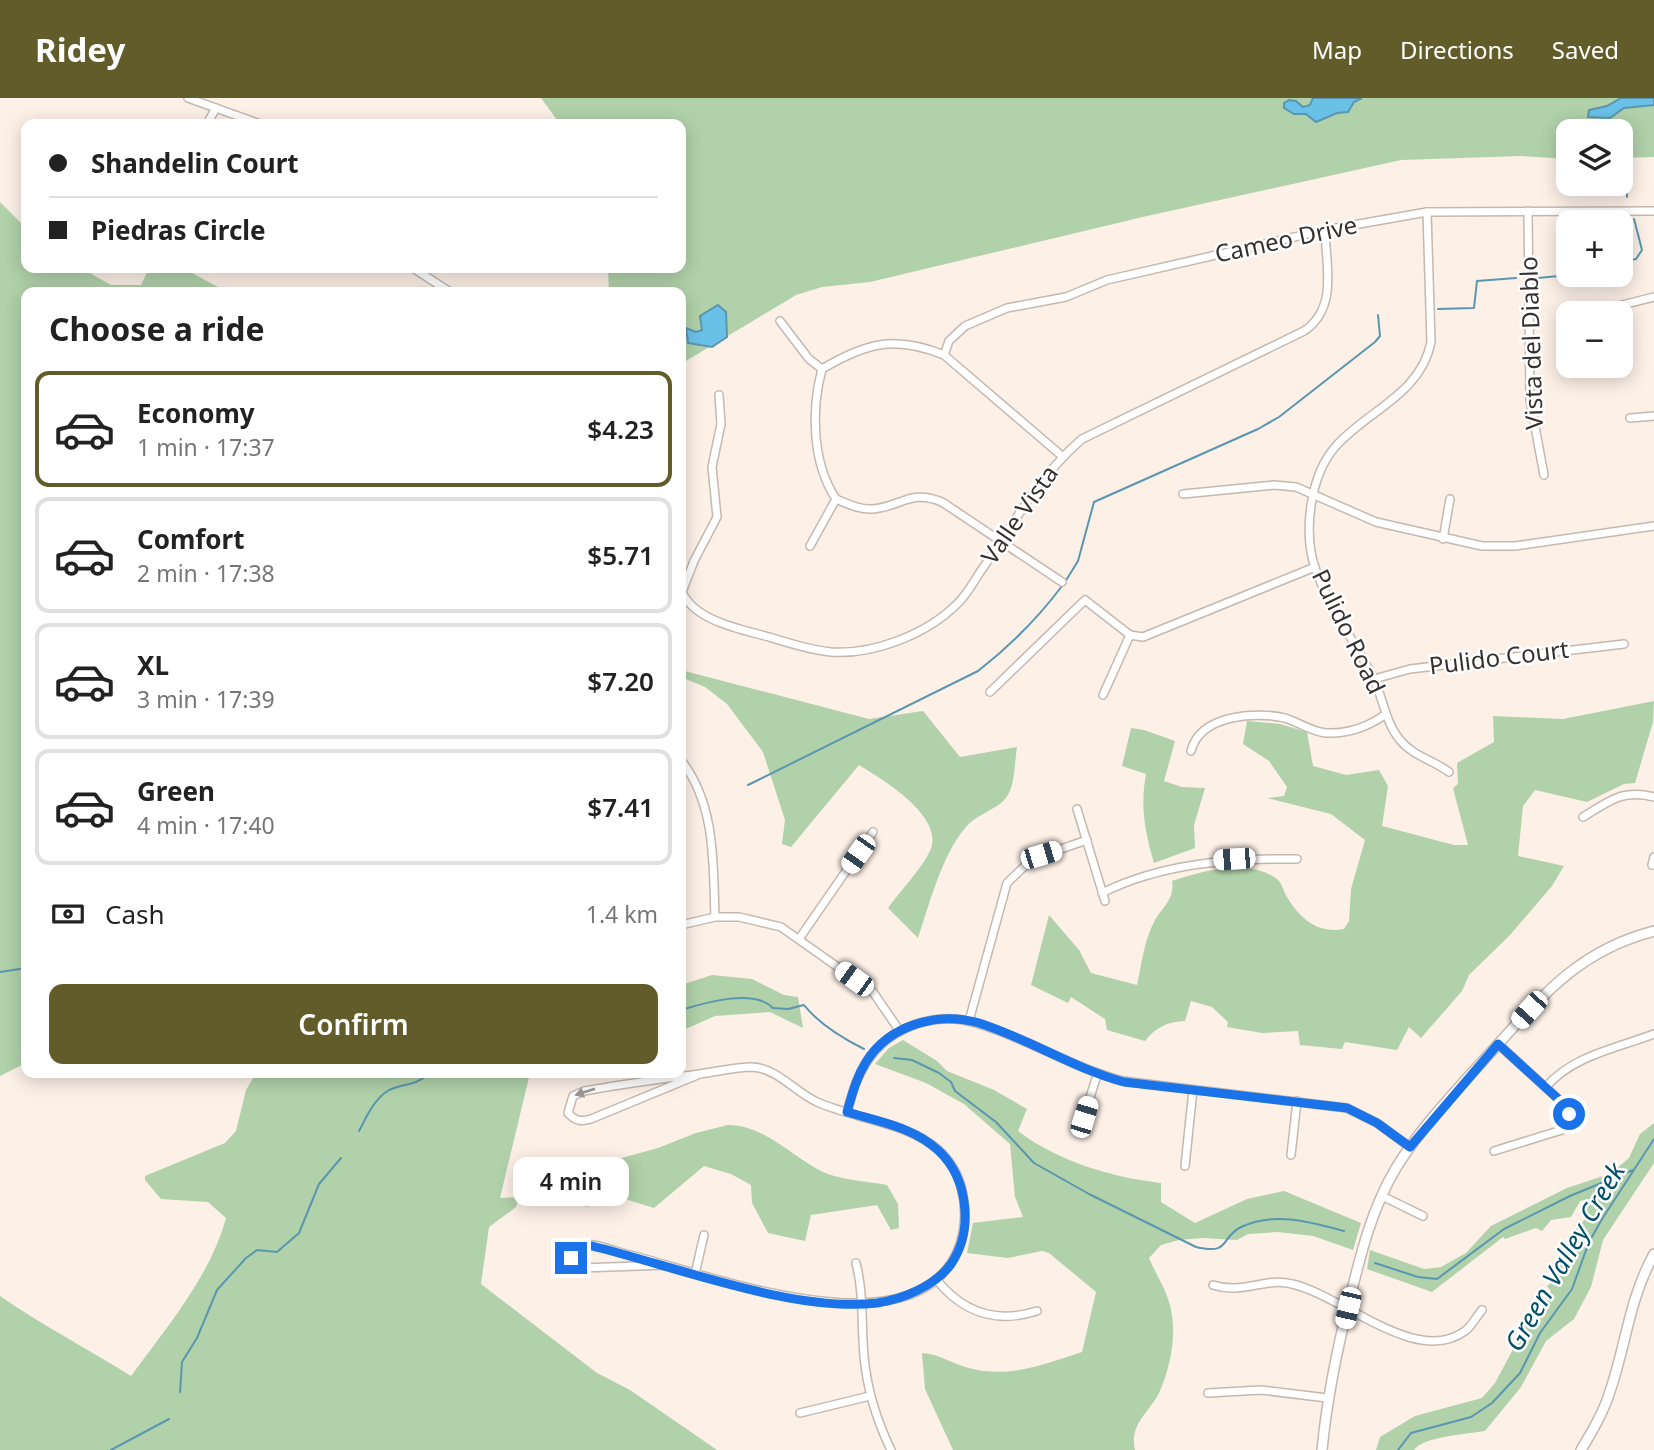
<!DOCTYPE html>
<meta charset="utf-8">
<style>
body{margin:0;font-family:"Noto Sans",sans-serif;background:#f2f2f2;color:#222;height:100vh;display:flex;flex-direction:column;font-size:26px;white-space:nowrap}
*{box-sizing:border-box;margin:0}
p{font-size:23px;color:#767676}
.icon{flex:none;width:38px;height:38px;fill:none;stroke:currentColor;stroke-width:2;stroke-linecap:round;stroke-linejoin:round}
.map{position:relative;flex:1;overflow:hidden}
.details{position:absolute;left:21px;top:189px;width:665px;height:791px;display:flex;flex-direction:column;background:#fff;border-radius:14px;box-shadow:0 4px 18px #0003}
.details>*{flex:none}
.top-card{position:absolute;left:21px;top:21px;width:665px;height:154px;border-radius:14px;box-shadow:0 4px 18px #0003;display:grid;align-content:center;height:154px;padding:0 28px;background:#fff}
.fabs{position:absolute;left:1556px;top:21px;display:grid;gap:14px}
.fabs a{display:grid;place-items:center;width:77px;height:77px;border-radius:14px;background:#fff;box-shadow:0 4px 18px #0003;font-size:35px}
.end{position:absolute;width:32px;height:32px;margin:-16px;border:9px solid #1a73e8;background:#fff;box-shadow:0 0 0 4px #fff}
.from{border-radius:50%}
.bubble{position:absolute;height:49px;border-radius:14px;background:#fff;box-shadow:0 4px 18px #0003;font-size:23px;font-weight:600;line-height:49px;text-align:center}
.car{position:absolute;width:21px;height:42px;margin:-21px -10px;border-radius:9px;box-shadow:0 0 5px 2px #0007;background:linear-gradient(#fff 24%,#345 0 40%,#fff 0 76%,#345 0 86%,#fff 0)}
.top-card b{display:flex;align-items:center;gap:24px;height:66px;font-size:26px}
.top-card b+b{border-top:2px solid #e0e0e0}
.top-card i{width:18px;height:18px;background:#222}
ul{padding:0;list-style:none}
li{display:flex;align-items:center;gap:21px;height:116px;margin:0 14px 10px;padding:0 14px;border:4px solid #e0e0e0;border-radius:14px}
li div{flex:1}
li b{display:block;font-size:26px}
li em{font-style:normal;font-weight:600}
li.active{border-color:#615c29}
li>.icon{width:63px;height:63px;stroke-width:1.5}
h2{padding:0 28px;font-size:32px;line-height:84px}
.pay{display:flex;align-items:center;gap:18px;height:77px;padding:0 28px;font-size:26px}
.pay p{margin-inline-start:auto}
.action{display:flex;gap:14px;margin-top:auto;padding:14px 28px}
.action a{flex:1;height:80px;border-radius:14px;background:#615c29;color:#fff;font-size:28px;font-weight:600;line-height:80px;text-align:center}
header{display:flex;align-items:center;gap:42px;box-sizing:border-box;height:98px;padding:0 35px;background:#615c29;color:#fff}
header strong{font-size:33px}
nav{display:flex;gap:38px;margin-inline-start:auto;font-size:24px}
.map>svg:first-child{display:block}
.green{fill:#b0d1a9}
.water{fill:#6ac1e8;stroke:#5a96b0;stroke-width:2}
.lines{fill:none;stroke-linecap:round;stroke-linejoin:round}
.stream{stroke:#5a96b0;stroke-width:2}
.minor-casing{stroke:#c4b8af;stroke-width:10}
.tertiary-casing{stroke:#c4b8af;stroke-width:12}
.minor{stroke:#fff;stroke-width:7}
.tertiary{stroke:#fff;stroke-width:9}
.oneway{fill:#9a9896}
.route{stroke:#1a73e8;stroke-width:9}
.labels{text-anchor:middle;stroke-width:5;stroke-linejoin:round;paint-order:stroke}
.street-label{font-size:24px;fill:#36312e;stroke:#fff}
.water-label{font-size:26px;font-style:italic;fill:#014e68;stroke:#fff}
</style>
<header>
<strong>Ridey</strong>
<nav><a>Map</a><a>Directions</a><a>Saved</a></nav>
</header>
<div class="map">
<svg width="1654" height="1352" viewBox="0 0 1654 1352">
<rect width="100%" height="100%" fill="#fcf0e7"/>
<g class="green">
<path d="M541 0H1654V59L1621 60 1620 33H1568V61L1521 58 1401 62 1147 118 870 184 822 189 796 197 681 266V194H609L608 170H681V26H560Z"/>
<path d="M0 104 26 130V170H81L111 187H141L149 170H183L218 189 221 194H26V965L0 978Z"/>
<path d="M681 572 869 621 923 613 960 659 1017 649C1014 666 1016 694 1001 705 989 714 975 718 965 730 942 757 929 807 918 840L888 810C901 792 920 773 930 753 946 719 882 681 859 667L791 749 782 746 785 722 763 654 727 606 705 589 681 579Z"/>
<path d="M1654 603 1653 624 1635 685 1624 686 1587 704 1535 692 1523 708 1518 758 1564 768 1552 788 1510 837 1469 877 1462 893 1421 940 1409 929 1397 952 1345 944 1342 951 1300 947 1298 933 1262 935 1227 929 1228 924 1212 909 1191 903 1185 923C1167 924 1156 929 1145 943L1107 932 1105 921 1071 899 1068 905 1031 887 1049 817 1079 852 1091 875 1137 887C1142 865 1144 842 1155 822 1163 808 1175 801 1172 783 1202 773 1249 760 1277 781 1282 785 1284 794 1287 799 1300 821 1318 836 1344 831L1349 823 1351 791 1365 742 1331 716 1267 700 1284 698 1287 689 1269 663 1243 646 1247 623 1280 626 1307 634 1313 668 1346 677 1379 672 1388 688 1382 728 1454 747H1468L1453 690 1458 686 1457 665 1494 644 1493 618 1563 621Z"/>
<path d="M1131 630 1144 632 1175 643 1164 683 1182 689 1205 690 1194 727 1195 750 1154 765C1145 734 1140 708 1146 676L1122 668Z"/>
<path d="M712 877 752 881 784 897 798 899 803 930 770 914 715 918 681 933V887Z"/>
<path d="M903 942 937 963 947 973 994 992 1027 1011 1018 1033C1059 1064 1111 1079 1161 1085V1104L1195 1125 1247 1101 1284 1093 1361 1125 1353 1152 1313 1138 1278 1134 1248 1136 1237 1142 1202 1140 1179 1142 1161 1147 1149 1160C1155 1175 1165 1189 1169 1204 1178 1232 1171 1269 1159 1295 1149 1315 1129 1326 1135 1352H953L925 1291 922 1255C940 1256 952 1266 969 1270 1008 1281 1045 1266 1082 1254L1096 1194 1049 1155 1042 1153 1008 1160 967 1155 973 1125 1023 1119 1015 1099 1010 1046 964 1006 926 985 875 966 889 950Z"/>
<path d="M256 975H530L500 1100 519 1099 516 1109 489 1129 481 1186 597 1275 630 1292 717 1352H0V1198C42 1227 88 1251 131 1278 166 1230 210 1179 226 1120L208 1104 161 1101 145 1082V1078L225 1045 236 1033 246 992Z"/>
<path d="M1654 1025V1065L1603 1142 1591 1189 1574 1221 1546 1243 1521 1289 1485 1333C1468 1336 1424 1338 1414 1352H1376L1380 1339 1415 1318 1482 1300 1495 1285 1517 1244 1523 1222 1551 1193 1547 1188 1557 1181 1555 1167 1576 1131 1588 1118 1587 1109 1590 1101 1580 1103 1571 1119 1551 1122 1542 1133 1536 1130 1505 1141 1503 1139 1432 1194 1367 1171 1370 1152 1424 1171 1441 1169 1466 1155 1491 1128 1567 1090 1606 1077 1617 1070 1629 1060 1640 1036Z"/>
<path d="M728 1027C763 1027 789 1056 819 1072 837 1082 866 1083 887 1087L898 1106 899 1130 891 1132 877 1107 811 1117 805 1143 768 1135 752 1105 751 1087 731 1076 704 1068 654 1110 596 1092 588 1109 563 1104 556 1078 658 1050 696 1035Z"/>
</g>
<g class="water">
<path d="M1313 0H1362L1354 4 1348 14 1337 15 1316 24 1306 16H1294L1284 10V5L1289 2 1296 3 1303 9 1310 7Z"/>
<path d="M1621 0H1654V7L1624 10 1610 20 1588 19 1589 12 1607 8Z"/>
<path d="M718 207 726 214 727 239 712 249 688 245 686 230 696 234 702 232 700 218Z"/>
</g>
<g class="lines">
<g class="stream">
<path d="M1627 99V63"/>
<path d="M1620 164 1636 161 1642 152 1634 121"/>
<path d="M1538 180 1569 177"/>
<path d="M1438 211 1474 210 1477 183 1516 180"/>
<path d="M1065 484 1078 463 1094 404 1258 331 1279 319 1375 244 1380 238 1378 217"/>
<path d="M748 687 978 573C1010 548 1038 520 1062 488"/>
<path d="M0 874 26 870"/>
<path d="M681 912C704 905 754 890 773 910L788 911 804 907C819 926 842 940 864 951"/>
<path d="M894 960 912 962 939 975 951 984 955 993 996 1024 1034 1065 1089 1096 1196 1149C1232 1157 1219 1140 1241 1129 1275 1113 1311 1124 1344 1133"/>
<path d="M359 1033C367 1018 374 1001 389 992 404 985 417 988 429 975"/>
<path d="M1375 1165 1418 1179 1437 1181 1504 1131 1570 1098 1633 1072"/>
<path d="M180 1294 182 1264 197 1240 217 1192 246 1160 257 1152 277 1154 299 1135 319 1086 341 1060"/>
<path d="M111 1352 169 1321"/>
<path d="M1398 1352 1411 1335 1471 1319 1492 1305 1520 1275 1540 1235 1572 1191 1589 1144 1602 1121 1654 1041"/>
</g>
<defs>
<g id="minor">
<path d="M188 0 260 26"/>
<path d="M207 26 216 10"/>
<path d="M1528 113 1530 302 1544 377"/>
<path d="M1427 114 1431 244C1421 296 1368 312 1336 348 1310 377 1303 433 1315 470 1329 508 1354 543 1373 579 1383 599 1385 624 1400 642 1413 658 1433 662 1449 674"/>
<path d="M413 170 450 194"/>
<path d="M1606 211 1654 199"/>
<path d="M780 223 809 261 822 271"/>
<path d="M944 257 949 243 965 228 1007 210 1066 199 1107 182 1325 132 1427 114 1654 113"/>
<path d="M822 271C866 245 894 237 944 257L1062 358"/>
<path d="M822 271C811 312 812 365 836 401"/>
<path d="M719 297 721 326 712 369 717 419 694 463 682 494C695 523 740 531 769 539 788 545 810 552 831 554 874 557 927 536 957 506 968 496 976 479 985 467 1015 423 1041 376 1082 341L1304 233C1338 210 1326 169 1325 132"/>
<path d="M1630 320 1654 318"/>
<path d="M1183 396 1274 387 1296 389 1376 424 1482 448H1515L1654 428"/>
<path d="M1443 441 1450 401"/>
<path d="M810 448 836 401C848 406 860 412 873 411 903 408 910 391 942 404L1062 484"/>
<path d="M1374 581 1410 571 1624 546"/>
<path d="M990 594 1085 502 1130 537 1143 539 1315 469"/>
<path d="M1103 597 1130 537"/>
<path d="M1191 653C1200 617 1255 613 1285 620 1298 624 1312 634 1326 635 1349 636 1368 629 1386 616"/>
<path d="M681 662C716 707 713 765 715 819"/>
<path d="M1077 711 1105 803"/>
<path d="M1583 719C1610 703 1621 691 1654 699"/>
<path d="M1652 767 1654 759"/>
<path d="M1102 795C1162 765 1232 760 1297 761"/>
<path d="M681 827 715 819H739L781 829 873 894 899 932"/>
<path d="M799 841 873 734"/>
<path d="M969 923 1007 785 1032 761 1087 742"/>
<path d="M1546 989C1572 958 1617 950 1654 936"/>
<path d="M847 1014C851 1001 854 986 861 974 883 930 934 911 979 926 1029 941 1073 970 1123 983L1347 1010 1377 1025 1410 1049"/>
<path d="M1084 1019 1097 977"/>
<path d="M1494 1053 1565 1031 1570 1024 1567 1009 1498 946"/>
<path d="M1291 1057 1297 1003"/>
<path d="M1185 1068 1193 992"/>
<path d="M1382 1098 1423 1118"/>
<path d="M856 1165C864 1196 861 1226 864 1258 867 1292 876 1321 891 1352"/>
<path d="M667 1167 581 1170 571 1160C571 1155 572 1149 578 1147 592 1143 616 1154 630 1157 708 1176 922 1261 960 1146 966 1127 966 1107 961 1088 943 1025 866 1026 817 1004 795 994 777 970 752 969 735 969 716 974 699 976 661 981 622 986 584 993L573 998 568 1015C575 1023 581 1024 591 1021L700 976"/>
<path d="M695 1176 704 1137"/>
<path d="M936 1181C962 1214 996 1226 1037 1213"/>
<path d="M1213 1187C1244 1197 1264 1179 1292 1186 1342 1197 1416 1269 1465 1233 1472 1228 1476 1219 1482 1212"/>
<path d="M1208 1295 1261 1292 1327 1300"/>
<path d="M800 1315 870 1298"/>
</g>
<g id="tertiary">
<path d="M1322 1352C1327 1300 1337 1251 1350 1200 1361 1155 1372 1110 1396 1070 1425 1023 1465 983 1501 943 1548 891 1584 851 1654 833"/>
<path d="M1581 1352C1591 1335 1602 1318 1608 1299 1626 1250 1628 1203 1654 1156"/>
</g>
</defs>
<use href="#minor" class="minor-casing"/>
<use href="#tertiary" class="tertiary-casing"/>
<use href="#minor" class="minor"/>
<use href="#tertiary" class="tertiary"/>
</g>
<defs><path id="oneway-solid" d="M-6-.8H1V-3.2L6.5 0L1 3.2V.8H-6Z" transform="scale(1.75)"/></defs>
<use class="oneway" href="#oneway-solid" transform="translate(585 994) rotate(162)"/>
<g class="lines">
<path class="route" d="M571 1160 577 1147 592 1148C674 1168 795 1215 877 1205 903 1201 935 1188 951 1166 974 1132 968 1081 939 1053 913 1029 880 1024 847 1014 852 997 856 980 866 964 889 927 938 913 979 925 1029 941 1073 970 1124 984L1347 1010 1377 1025 1410 1049 1498 946 1567 1009 1569 1016"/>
</g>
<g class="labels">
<g class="street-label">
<text transform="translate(1286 142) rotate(-12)" y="8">Cameo Drive</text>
<text transform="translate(1532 245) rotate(-92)" y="8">Vista del Diablo</text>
<text transform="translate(1020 417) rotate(-55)" y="8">Valle Vista</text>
<text transform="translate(1348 534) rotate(64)" y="8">Pulido Road</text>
<text transform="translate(1499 560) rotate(-7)" y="8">Pulido Court</text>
</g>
<g class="water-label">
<text transform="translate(1565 1159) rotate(-60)" y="9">Green Valley Creek</text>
</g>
</g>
</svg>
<div class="fabs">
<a><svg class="icon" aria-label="layers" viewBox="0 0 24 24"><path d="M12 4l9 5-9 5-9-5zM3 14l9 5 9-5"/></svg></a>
<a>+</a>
<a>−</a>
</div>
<i class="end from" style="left:1569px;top:1016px"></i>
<i class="end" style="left:571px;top:1160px"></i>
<div class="bubble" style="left:513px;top:1059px;width:116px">4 min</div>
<i class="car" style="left:858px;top:756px;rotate:215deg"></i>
<i class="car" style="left:1041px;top:757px;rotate:73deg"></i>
<i class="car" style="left:1234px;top:761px;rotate:266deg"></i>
<i class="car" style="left:854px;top:881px;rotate:306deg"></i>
<i class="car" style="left:1529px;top:912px;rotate:222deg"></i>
<i class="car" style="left:1084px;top:1019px;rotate:17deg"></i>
<i class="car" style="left:1348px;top:1210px;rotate:193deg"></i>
<div class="top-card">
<b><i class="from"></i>Shandelin Court</b>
<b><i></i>Piedras Circle</b>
</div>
<section class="details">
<h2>Choose a ride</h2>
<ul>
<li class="active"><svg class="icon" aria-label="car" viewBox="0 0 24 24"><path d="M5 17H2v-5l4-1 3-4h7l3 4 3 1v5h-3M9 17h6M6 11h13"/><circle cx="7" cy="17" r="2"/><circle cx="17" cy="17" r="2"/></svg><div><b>Economy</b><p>1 min · 17:37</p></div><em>$4.23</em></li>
<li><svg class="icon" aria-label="car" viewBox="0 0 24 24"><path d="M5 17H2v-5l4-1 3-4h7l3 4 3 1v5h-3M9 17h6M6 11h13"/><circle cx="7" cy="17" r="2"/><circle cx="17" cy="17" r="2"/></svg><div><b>Comfort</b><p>2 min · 17:38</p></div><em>$5.71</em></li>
<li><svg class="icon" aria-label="car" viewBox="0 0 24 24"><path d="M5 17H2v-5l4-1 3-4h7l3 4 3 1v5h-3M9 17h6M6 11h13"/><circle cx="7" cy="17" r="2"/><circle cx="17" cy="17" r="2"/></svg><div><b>XL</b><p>3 min · 17:39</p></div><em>$7.20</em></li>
<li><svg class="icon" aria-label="car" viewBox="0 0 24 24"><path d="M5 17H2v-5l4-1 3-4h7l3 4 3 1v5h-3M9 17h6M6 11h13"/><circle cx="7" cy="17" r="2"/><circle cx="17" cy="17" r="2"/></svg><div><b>Green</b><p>4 min · 17:40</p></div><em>$7.41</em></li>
</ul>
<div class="pay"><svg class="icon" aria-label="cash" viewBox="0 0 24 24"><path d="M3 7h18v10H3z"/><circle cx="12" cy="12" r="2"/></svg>Cash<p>1.4 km</p></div>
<div class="action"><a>Confirm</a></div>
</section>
</div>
